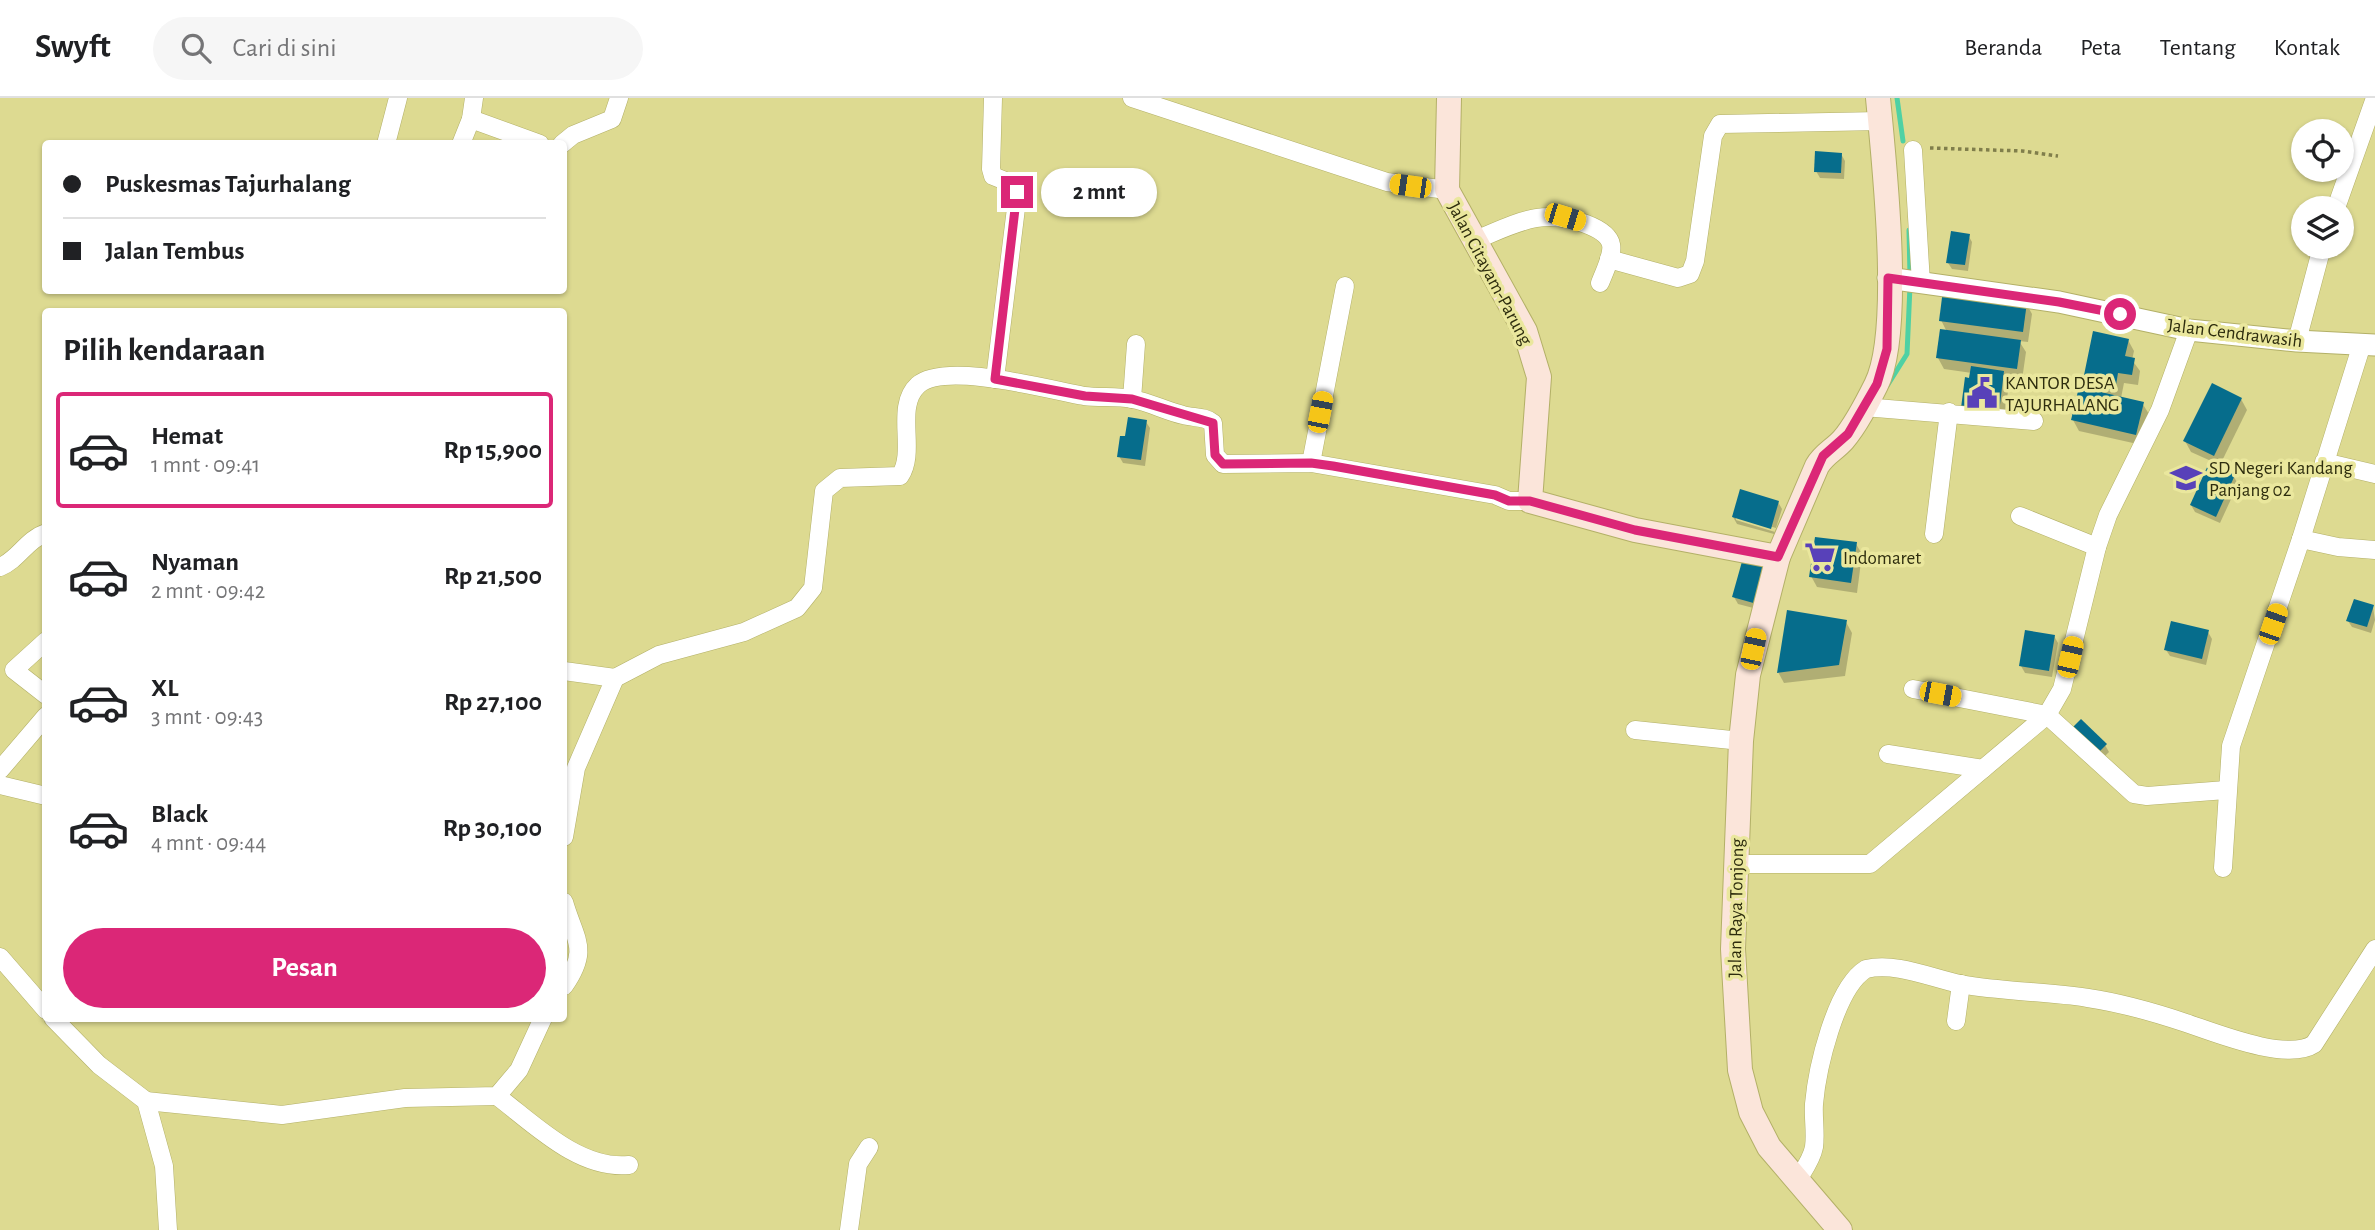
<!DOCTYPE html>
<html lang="id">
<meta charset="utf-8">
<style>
body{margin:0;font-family:"Alegreya Sans",sans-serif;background:#f6f6f6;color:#202124;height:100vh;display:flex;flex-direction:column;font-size:26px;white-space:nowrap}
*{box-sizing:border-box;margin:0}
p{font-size:23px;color:#757577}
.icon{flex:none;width:38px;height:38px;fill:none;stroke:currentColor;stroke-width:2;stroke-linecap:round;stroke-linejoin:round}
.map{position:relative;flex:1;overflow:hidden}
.drawer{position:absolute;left:42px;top:210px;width:525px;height:714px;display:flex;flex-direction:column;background:#fff;border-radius:7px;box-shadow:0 2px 5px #0004}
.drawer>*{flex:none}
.banner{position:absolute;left:42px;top:42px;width:525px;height:154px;border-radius:7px;box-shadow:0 2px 5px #0004;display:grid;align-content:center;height:154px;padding:0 21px;background:#fff}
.buttons{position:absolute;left:2291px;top:21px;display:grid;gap:14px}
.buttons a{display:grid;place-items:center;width:63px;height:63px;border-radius:50%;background:#fff;box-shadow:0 2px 5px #0004;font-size:35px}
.end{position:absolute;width:32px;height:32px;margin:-16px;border:9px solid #db2777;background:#fff;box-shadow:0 0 0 4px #fff}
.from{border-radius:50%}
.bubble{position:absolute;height:49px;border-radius:24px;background:#fff;box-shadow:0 2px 5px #0004;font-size:23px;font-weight:700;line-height:49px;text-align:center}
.car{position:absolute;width:21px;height:42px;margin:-21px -10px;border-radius:9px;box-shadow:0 0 5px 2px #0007;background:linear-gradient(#f5c518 24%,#345 0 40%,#f5c518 0 76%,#345 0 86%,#f5c518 0)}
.banner b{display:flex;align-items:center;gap:24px;height:66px;font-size:26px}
.banner b+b{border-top:2px solid #e0e0e0}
.banner i{width:18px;height:18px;background:#202124}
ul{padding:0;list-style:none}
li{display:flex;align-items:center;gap:21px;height:116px;margin:0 14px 10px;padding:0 7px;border:4px solid transparent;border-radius:7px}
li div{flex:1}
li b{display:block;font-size:26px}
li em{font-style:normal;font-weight:700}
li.on{border-color:#db2777}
li>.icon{width:63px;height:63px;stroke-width:1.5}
h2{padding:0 21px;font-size:32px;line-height:84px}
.cta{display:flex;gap:14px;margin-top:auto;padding:14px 21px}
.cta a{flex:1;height:80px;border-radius:42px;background:#db2777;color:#fff;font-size:28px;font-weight:700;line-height:80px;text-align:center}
header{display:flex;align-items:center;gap:42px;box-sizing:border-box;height:98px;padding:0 35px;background:#fff;border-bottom:2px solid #e0e0e0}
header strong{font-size:33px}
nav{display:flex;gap:38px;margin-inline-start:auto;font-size:24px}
.search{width:490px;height:63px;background:#f6f6f6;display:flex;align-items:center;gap:18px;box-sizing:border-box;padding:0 24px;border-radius:38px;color:#757577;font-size:26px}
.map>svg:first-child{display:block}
.shadow{fill:#0003}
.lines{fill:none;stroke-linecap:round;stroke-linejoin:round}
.stream{stroke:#4fd1a4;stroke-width:5}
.building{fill:#066d8c}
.minor-casing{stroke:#b3b067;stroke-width:19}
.tertiary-casing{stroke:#b3b067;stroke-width:23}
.secondary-casing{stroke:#b3b067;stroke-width:26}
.path{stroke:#807e4b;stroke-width:3.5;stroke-dasharray:3.5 3.5;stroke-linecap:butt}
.minor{stroke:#fff;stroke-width:18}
.tertiary{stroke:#fff;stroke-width:21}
.secondary{stroke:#fbe5da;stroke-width:24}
.route{stroke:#db2777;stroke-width:9}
.labels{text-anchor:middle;stroke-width:7;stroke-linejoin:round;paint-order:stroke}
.street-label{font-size:19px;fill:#2e2d0e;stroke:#eae79d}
.poi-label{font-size:19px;fill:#2e2d0e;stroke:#eae79d;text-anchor:start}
</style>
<header>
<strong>Swyft</strong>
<div class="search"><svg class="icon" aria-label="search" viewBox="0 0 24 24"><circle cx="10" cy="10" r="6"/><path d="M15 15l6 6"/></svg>Cari di sini</div>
<nav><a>Beranda</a><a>Peta</a><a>Tentang</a><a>Kontak</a></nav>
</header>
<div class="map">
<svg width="2375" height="1132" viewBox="0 0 2375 1132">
<rect width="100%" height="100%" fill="#ddda91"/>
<g class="shadow">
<path d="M1841 56 1845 63 1844 81 1820 80 1816 73Z"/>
<path d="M1968 137 1972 144 1968 173 1952 171 1948 165Z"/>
<path d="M2026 205 2032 216 2028 244 2019 243 2026 254 2022 282 2006 279 2009 285 2004 325 1971 282 1972 275 1944 271 1938 260 1947 234 1941 222Z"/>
<path d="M2128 242 2134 253 2132 262 2140 273 2138 287 2124 285 2121 300 2142 305 2149 316 2142 347 2079 333 2073 322 2088 293 2084 287Z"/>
<path d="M2241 301 2247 312 2220 367 2191 354 2185 343Z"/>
<path d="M1146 324 1150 330 1145 368 1123 365 1119 358 1126 340Z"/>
<path d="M2210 367 2234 379 2238 386 2220 425 2195 414 2191 407Z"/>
<path d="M1778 404 1782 411 1776 430 1736 419V422L1775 434 1774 436 1737 426 1733 419Z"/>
<path d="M1856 446 1862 456 1857 495 1817 489 1811 478Z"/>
<path d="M1767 468 1761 512 1738 506 1734 499Z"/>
<path d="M2373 509 2375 522 2371 535 2352 529 2348 523Z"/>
<path d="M1846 524 1852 535 1845 578 1784 585 1778 574Z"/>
<path d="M2208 534 2212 541 2206 567 2170 558 2166 552Z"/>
<path d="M2054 538 2058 545 2052 579 2025 575 2021 568Z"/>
<path d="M2076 639 2105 647 2109 654 2101 662Z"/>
</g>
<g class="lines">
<g class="stream">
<path d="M1897 0 1903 43"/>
<path d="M1909 132 1910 178"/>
<path d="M1887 288 1907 256 1910 188"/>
</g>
</g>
<g class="building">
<path d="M1815 53 1842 55 1841 75 1814 74Z"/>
<path d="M1951 133 1970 136 1965 167 1946 165Z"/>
<path d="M1943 192 2027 204 2023 234 1939 223Z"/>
<path d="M1940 231 2021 242 2017 271 1936 260Z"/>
<path d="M2093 233 2129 241 2125 258 2135 260 2132 277 2118 275 2115 293 2082 287Z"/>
<path d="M1971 268 2004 273 1999 315 1961 310 1965 279 1969 280Z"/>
<path d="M2212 285 2242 300 2214 358 2183 343Z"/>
<path d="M2079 289 2144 304 2136 337 2071 322Z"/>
<path d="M1128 319 1147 322 1141 362 1117 359 1120 338H1125Z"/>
<path d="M2209 365 2235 377 2216 419 2190 407Z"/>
<path d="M1740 391 1779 403 1771 431 1732 419Z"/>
<path d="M1815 439 1857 444 1851 485 1809 479Z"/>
<path d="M1743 460 1768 467 1757 506 1732 499Z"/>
<path d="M2354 501 2374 507 2367 529 2346 523Z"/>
<path d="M1787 512 1847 522 1839 567 1777 575Z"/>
<path d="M2171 523 2209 532 2202 561 2164 552Z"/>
<path d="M2025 532 2055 537 2049 573 2019 568Z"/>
<path d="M2081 621 2107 646 2096 657 2070 632Z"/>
</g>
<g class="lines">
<defs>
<g id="minor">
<path d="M993 0 991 71 993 78 1013 86 1018 94 995 281"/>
<path d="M1132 0 1387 84 1447 92"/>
<path d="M471 21 540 46"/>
<path d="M386 46 398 0"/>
<path d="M461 46 471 21 474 0"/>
<path d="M562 46 573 37 612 21 619 0"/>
<path d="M1913 52 1921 185"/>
<path d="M2336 110 2375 0"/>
<path d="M1473 143C1515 126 1541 109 1586 126 1623 140 1612 155 1600 185"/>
<path d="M1609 161 1678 180 1690 176 1695 163 1713 38 1720 26 1880 23"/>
<path d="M2297 243 2322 149"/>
<path d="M1132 301 1136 246"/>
<path d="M1864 309 2034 323"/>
<path d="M2324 364 2375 376"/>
<path d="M1311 365 1345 188"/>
<path d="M2020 418 2097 449"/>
<path d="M1934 436 1949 314"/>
<path d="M2301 441 2338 449 2375 452"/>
<path d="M0 469C18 462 27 441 46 435"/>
<path d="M46 543 14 572 46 597"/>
<path d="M564 573 615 580 576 670 564 739"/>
<path d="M615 580 659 557 744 534 797 510 813 490 824 393 840 380 900 378C917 353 894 309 918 287 945 263 1050 292 1084 298 1100 300 1117 298 1132 301 1149 304 1166 313 1183 317 1193 320 1205 318 1213 325L1215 357 1223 366 1311 365 1495 397 1509 403H1530"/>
<path d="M1913 591 2047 617 2134 696 2147 698 2226 692"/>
<path d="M1635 632 1741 643"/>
<path d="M1888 656 1983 671"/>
<path d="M0 672 46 618"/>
<path d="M0 687 46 698"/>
<path d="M1735 766H1870L2047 617 2062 591 2097 449 2108 417 2160 312 2189 232"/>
<path d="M2223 770 2231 648 2301 441 2362 246"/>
<path d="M564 804C575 842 590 851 564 888"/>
<path d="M0 859 46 912"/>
<path d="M53 920 99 967 146 1003 164 1068 168 1132"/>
<path d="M1956 923 1961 886"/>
<path d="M497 998C534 1026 579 1072 629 1067"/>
<path d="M146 1003 282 1017 405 1000 497 998 519 972 543 920"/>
<path d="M1797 1083C1803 1073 1812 1061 1814 1049 1816 1035 1813 1020 1814 1006 1817 972 1835 890 1866 871 1896 864 1931 880 1960 886 2002 894 2045 893 2088 900 2122 905 2153 914 2186 925 2216 935 2287 964 2314 946L2375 851"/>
<path d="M849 1132 858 1066 869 1049"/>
</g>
<path id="tertiary" d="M1888 180 2059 204 2189 232 2297 243 2375 247"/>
<g id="secondary">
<path d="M1449 0 1447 92 1525 233 1539 279 1530 403 1635 432 1778 459"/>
<path d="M1840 1132 1769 1049 1751 1014 1740 972 1733 851 1741 643 1748 577 1778 459 1817 368C1824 356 1834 352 1843 342 1856 327 1867 305 1876 287 1903 234 1884 64 1878 0"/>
</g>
</defs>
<use href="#minor" class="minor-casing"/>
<use href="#tertiary" class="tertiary-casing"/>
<use href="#secondary" class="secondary-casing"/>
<path class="path" d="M1930 50 2022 53 2058 58"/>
<use href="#minor" class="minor"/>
<use href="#tertiary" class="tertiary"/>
<use href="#secondary" class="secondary"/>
</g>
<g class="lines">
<path class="route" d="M1017 94 995 281 1085 298 1132 301 1213 325 1215 357 1223 366 1311 365 1333 368 1495 397 1509 403H1530L1635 432 1778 459 1823 358 1848 336 1877 286 1887 251 1888 180 2059 204 2120 216"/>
</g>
<defs>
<symbol id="civic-bare" viewBox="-9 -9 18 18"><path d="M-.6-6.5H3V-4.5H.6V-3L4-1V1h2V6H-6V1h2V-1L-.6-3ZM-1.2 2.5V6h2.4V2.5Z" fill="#5841b9" stroke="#eae79d" stroke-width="2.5" paint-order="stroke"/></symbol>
<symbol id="school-bare" viewBox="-9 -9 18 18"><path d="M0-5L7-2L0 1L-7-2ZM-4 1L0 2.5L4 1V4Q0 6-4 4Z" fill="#5841b9" stroke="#eae79d" stroke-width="2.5" paint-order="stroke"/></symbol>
<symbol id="supermarket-bare" viewBox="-9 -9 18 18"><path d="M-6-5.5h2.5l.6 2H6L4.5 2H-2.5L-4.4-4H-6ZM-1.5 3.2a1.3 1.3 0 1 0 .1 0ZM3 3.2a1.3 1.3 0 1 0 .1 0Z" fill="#5841b9" stroke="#eae79d" stroke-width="2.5" paint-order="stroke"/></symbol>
</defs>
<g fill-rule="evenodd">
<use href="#civic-bare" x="1960" y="273" width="44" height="44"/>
<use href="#school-bare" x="2164" y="358" width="44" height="44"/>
<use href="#supermarket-bare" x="1798" y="437" width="44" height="44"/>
</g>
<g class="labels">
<g class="street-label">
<text transform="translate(1491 175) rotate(62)" y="7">Jalan Citayam-Parung</text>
<text transform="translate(2235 234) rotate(7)" y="7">Jalan Cendrawasih</text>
<text transform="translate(1735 810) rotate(-89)" y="7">Jalan Raya Tonjong</text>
</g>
<g class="poi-label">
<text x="2005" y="291">KANTOR DESA<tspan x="2005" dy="22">TAJURHALANG</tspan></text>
<text x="2209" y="376">SD Negeri Kandang<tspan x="2209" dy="22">Panjang 02</tspan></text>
<text x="1843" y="466">Indomaret</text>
</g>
</g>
</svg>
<div class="buttons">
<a><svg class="icon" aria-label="locate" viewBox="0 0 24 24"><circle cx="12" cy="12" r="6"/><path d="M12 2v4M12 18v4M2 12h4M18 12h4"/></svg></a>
<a><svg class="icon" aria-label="layers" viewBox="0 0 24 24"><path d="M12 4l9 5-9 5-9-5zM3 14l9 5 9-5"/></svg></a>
</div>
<i class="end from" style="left:2120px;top:216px"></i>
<i class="end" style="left:1017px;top:94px"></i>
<div class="bubble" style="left:1041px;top:70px;width:116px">2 mnt</div>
<i class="car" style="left:1410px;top:88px;rotate:278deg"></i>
<i class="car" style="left:1565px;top:119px;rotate:107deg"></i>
<i class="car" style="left:1320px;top:314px;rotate:11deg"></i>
<i class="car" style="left:2273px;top:526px;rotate:19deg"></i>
<i class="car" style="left:1753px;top:551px;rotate:12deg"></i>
<i class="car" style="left:2070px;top:559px;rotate:13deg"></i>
<i class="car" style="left:1940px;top:596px;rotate:101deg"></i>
<div class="banner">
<b><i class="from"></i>Puskesmas Tajurhalang</b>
<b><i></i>Jalan Tembus</b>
</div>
<section class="drawer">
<h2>Pilih kendaraan</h2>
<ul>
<li class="on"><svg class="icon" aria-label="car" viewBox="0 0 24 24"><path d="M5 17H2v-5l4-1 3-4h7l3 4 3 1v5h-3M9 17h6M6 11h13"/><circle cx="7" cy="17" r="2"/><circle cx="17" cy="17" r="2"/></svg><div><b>Hemat</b><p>1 mnt · 09:41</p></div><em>Rp 15,900</em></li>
<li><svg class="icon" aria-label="car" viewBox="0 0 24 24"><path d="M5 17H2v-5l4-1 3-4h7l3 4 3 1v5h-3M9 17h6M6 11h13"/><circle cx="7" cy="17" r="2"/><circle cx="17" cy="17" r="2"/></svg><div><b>Nyaman</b><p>2 mnt · 09:42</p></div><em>Rp 21,500</em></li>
<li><svg class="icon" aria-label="car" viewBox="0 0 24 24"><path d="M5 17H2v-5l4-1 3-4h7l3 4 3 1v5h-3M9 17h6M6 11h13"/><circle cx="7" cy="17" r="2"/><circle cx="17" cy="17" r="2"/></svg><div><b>XL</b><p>3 mnt · 09:43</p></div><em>Rp 27,100</em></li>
<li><svg class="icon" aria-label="car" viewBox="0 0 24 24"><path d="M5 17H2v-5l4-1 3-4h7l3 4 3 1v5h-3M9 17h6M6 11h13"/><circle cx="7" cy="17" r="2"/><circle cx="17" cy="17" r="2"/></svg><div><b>Black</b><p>4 mnt · 09:44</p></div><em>Rp 30,100</em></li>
</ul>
<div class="cta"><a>Pesan</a></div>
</section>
</div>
